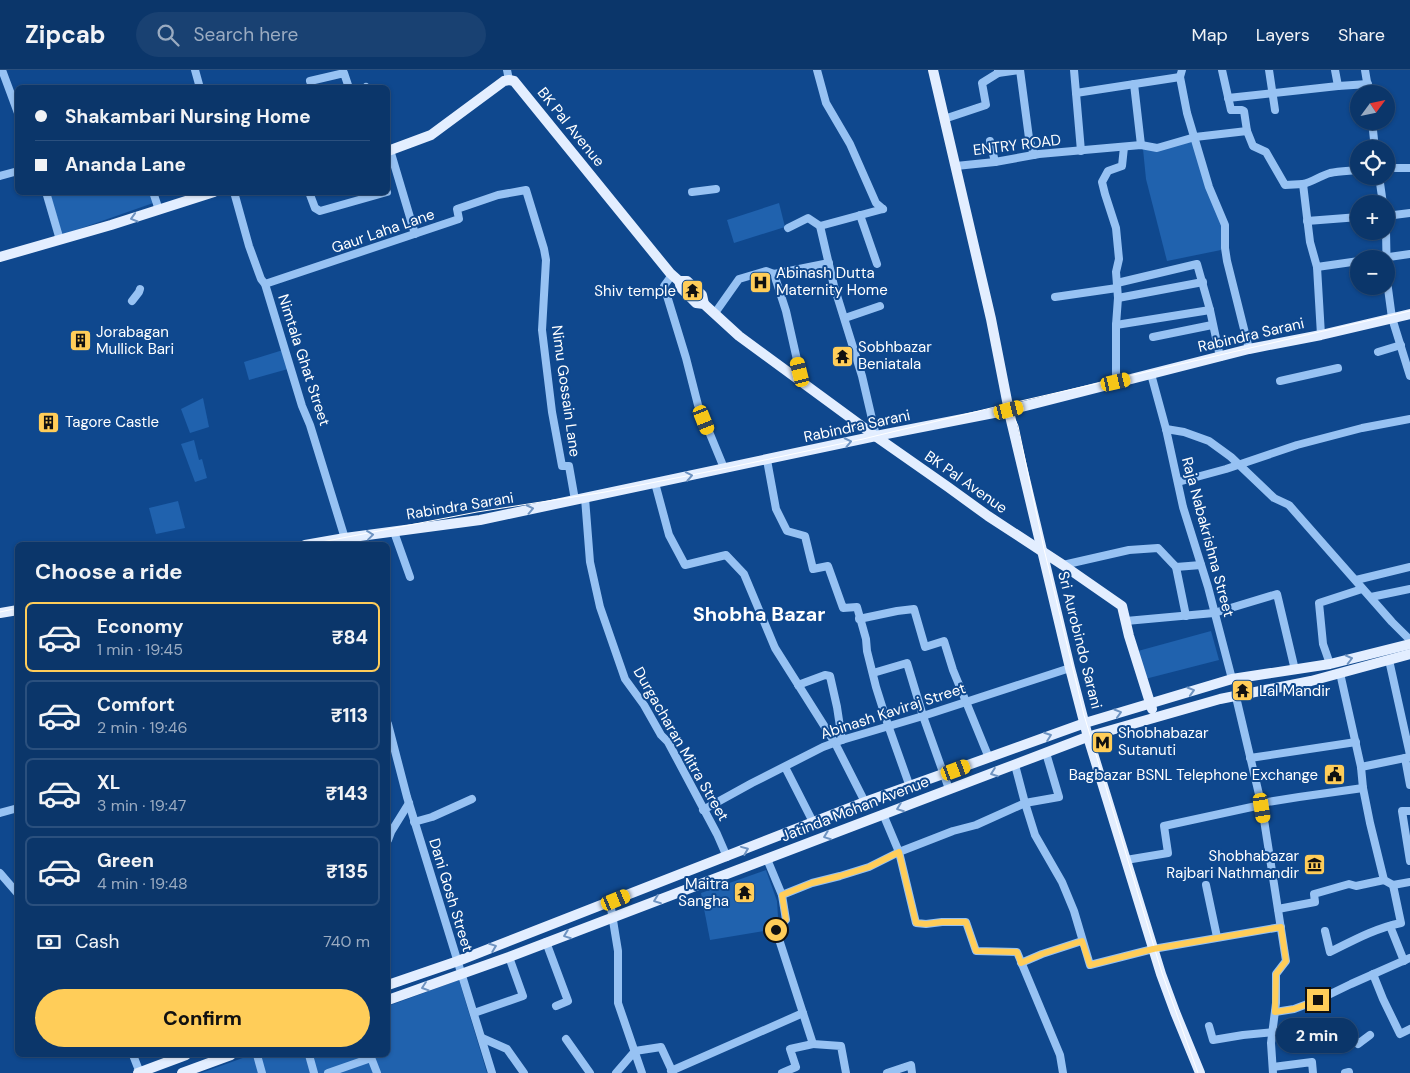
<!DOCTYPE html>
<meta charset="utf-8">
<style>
body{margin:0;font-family:"DM Sans",sans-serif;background:#194172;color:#f1f3f6;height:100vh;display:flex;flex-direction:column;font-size:19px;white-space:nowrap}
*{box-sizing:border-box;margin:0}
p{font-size:16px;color:#9aabc1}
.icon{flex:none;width:28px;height:28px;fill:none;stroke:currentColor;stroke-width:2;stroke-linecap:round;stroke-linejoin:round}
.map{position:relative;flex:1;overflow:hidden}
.drawer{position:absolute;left:15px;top:472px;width:375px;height:515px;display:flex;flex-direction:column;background:#0b366a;border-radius:8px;box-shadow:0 1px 4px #0004,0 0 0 1px #2b507e}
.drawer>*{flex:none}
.top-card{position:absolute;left:15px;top:15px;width:375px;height:110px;border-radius:8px;box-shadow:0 1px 4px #0004,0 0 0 1px #2b507e;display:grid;align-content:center;height:110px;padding:0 20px;background:#0b366a}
.needle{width:32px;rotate:57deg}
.buttons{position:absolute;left:1350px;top:15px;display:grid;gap:10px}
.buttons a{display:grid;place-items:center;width:45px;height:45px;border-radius:50%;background:#0b366a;box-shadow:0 1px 4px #0004,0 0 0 1px #2b507e;font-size:25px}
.end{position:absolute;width:22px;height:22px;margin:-11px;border:6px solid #ffcd59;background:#111;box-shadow:0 0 0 2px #111}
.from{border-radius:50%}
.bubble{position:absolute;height:35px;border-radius:18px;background:#0b366a;box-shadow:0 1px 4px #0004,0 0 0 1px #2b507e;font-size:16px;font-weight:800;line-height:35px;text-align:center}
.car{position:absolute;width:15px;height:30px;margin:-15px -8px;border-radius:6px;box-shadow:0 0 4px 1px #0007;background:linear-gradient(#f5c518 24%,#345 0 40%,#f5c518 0 76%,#345 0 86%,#f5c518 0)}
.top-card b{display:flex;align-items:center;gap:18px;height:48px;font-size:19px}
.top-card b+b{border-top:1px solid #2b507e}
.top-card i{width:12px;height:12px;background:#f1f3f6}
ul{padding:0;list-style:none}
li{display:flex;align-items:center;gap:15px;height:70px;margin:0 10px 8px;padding:0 10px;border:2px solid #2b507e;border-radius:8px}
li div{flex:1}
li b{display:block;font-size:19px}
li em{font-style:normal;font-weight:800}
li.on{border-color:#ffcd59}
li>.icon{width:45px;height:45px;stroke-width:1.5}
h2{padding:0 20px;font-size:22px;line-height:60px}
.pay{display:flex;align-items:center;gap:12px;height:55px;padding:0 20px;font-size:19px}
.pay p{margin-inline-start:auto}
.cta{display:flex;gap:10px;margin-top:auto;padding:10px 20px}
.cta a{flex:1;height:58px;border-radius:30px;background:#ffcd59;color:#111;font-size:20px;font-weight:800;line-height:58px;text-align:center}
header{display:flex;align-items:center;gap:30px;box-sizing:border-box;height:70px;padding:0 25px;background:#0b366a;border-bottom:1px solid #2b507e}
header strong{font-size:24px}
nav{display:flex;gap:28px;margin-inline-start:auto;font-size:18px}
.search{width:350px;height:45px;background:#194172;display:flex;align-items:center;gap:12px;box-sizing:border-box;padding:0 18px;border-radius:28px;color:#9aabc1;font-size:19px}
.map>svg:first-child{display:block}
.green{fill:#2062ae}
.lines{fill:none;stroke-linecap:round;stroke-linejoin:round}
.minor{stroke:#97c2f3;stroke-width:8}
.major{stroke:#e3eeff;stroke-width:10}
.tram{stroke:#fff;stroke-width:1}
.oneway{stroke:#6e93c1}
.route{stroke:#ffcd59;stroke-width:6}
.labels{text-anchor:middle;stroke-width:4;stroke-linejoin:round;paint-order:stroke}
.street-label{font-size:15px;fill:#fff;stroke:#0f488e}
.poi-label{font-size:15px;fill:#fff;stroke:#0f488e;text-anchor:start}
.district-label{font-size:20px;font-weight:bold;fill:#fff;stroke:#0f488e}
</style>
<header>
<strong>Zipcab</strong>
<div class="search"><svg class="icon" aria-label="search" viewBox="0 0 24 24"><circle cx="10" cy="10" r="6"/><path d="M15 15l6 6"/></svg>Search here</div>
<nav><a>Map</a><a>Layers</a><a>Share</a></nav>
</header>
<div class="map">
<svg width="1410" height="1003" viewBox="0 0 1410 1003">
<rect width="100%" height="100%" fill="#0f488e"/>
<g class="green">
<path d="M1194 70 1222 156 1221 180 1167 191 1146 109 1143 79Z"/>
<path d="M50 123H154L156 132 62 165Z"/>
<path d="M779 133 785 157 734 173 727 150Z"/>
<path d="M283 280 288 299 249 310 244 292Z"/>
<path d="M203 328 209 357 190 363 181 339Z"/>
<path d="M194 370 199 390 202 389 207 408 195 412 181 374Z"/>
<path d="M178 431 185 458 156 464 149 438Z"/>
<path d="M1211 561 1219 590 1145 609 1138 581Z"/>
<path d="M766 800 777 831 778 847 770 860 710 870 701 823Z"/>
<path d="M459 910 487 1003H201L251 985H388V936Z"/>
</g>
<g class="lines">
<g class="minor">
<path d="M2 0 18 43"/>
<path d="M195 0 200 18"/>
<path d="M507 0 509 10"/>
<path d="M817 0 826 33 850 74 876 133 883 139"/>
<path d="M998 0V3L1019 0"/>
<path d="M1020 0 1029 68 1034 85"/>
<path d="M1074 0 1081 81"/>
<path d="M1182 0 1180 7 1187 43 1209 117 1225 155V178L1227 191 1249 279"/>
<path d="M1222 0 1231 40H1242L1244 41 1247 61 1253 76 1266 82 1285 115 1303 114 1310 172 1317 197 1321 265"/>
<path d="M1269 0 1275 40"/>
<path d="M1335 0 1338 16"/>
<path d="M1365 0 1369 24"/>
<path d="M310 11 344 3 349 18"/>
<path d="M1134 14 1141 75"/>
<path d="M365 18 366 17"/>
<path d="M1076 23 1180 7"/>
<path d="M1228 28 1338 16 1368 14"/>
<path d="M944 49 986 35 982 13 998 3"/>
<path d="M1372 51 1375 79"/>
<path d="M990 71 995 92"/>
<path d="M390 80 415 164"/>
<path d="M956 96 995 92 1039 84 1141 75 1157 78 1195 67 1247 61"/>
<path d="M1386 98H1410"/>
<path d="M0 106 18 101"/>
<path d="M1379 106 1383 134"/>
<path d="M1303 114C1312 112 1320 106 1330 103 1339 101 1349 101 1359 100"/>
<path d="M46 122 60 170"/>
<path d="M153 122 159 140"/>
<path d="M234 122 249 176 261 209 265 214 302 336 310 355 347 475"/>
<path d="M309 122 315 138 320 141 387 122"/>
<path d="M692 122 716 119"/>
<path d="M860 145 877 194"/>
<path d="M1386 146 1410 143"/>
<path d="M1307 151 1359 147"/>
<path d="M820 156 883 139"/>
<path d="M788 158 808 148 820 156 834 216 862 306 876 366"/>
<path d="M1386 161 1387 211 1392 248 1410 306"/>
<path d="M1375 189 1410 184"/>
<path d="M1317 197 1359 191"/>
<path d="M774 204 786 241 802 312"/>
<path d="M672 205 664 216 686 288 698 335 724 398"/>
<path d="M1117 213 1197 194 1210 240 1220 287"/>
<path d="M265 214 459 149 457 139 498 125 526 120 544 179 546 190 542 260 552 342 562 396H569L575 430"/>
<path d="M1055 227 1117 218"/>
<path d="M1118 228 1203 212"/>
<path d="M132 231 139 222 140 219"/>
<path d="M715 243 739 209 766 201 774 204 829 193"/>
<path d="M845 248 880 236"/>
<path d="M1116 255 1210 240"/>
<path d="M1153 267 1212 255"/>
<path d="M1378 282 1401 275"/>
<path d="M1151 304 1166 359 1183 437 1208 517 1232 609"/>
<path d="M1280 311 1338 298"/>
<path d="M1116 312V255L1118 228 1116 202 1119 189 1116 158 1105 124 1102 112 1108 101 1122 96 1124 77"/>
<path d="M1166 359 1184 362 1209 371 1231 387 1274 428 1289 435 1392 552 1410 570"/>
<path d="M767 390 776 439 787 461 805 466 813 499 828 496 843 538 857 537 866 569 867 581 876 617 888 655 910 717"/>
<path d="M1178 412 1226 399 1297 375 1362 358 1410 349"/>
<path d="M655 413 669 465 685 495 726 485 744 504 775 578 835 673 865 732"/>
<path d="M585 428 590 492 600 537 625 609 644 635 661 665 668 672 717 764 727 787"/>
<path d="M394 462 410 507"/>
<path d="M1063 495 1129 480 1158 478 1176 497 1201 495"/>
<path d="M1176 497 1186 546"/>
<path d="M1356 510 1410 497"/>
<path d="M1371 527 1410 519"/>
<path d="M859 549 897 541 914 539 925 577 944 571 953 600 989 688"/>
<path d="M1126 551 1214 543 1277 524 1295 600"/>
<path d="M1389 590 1410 685"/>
<path d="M1330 594 1323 574 1319 533 1362 519"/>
<path d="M873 603 907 593 923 646 949 719"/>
<path d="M798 615 825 605 830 606 837 637 842 670"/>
<path d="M1236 627 1262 737 1286 891 1276 904V933L1271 973 1273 1003"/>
<path d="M388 654 407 727 492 1003"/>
<path d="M1250 688 1356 672"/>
<path d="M1405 688 1410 715"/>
<path d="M1015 695 1025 733 1035 765 1062 812 1074 841 1090 895 1153 879 1281 857"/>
<path d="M785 697 813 752"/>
<path d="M1361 697 1410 687"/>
<path d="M1261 733 1299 727 1363 718"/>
<path d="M703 740 752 713 823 677 842 670 923 646 1070 598"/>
<path d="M1410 741H1402L1410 791"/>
<path d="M0 743 18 738"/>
<path d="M883 744 899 782 916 853 926 854 942 852H966L976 881 1017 882 1060 985 1063 1003"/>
<path d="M414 752 432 747 472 729"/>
<path d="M388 770 391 762 409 733"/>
<path d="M767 789 782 825 786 850 776 860 813 974 841 976 846 1003"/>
<path d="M1126 790 1168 783 1164 756 1261 735"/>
<path d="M0 803 18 824"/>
<path d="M1206 815 1217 867"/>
<path d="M1393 815 1410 812"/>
<path d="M782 825 812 813 840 806 869 797 899 782 953 761 976 755 1025 733 1059 727 1046 683"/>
<path d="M610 832 618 881V933L642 1003"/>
<path d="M1278 839 1315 832 1314 824 1349 814 1356 816 1384 810"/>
<path d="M1390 856 1404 891"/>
<path d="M1325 861 1330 882C1354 870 1376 858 1401 853L1393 815 1384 810 1370 753 1363 718 1361 697 1340 603"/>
<path d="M546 872 568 931 556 936"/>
<path d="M1021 893 1042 884 1082 871"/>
<path d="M1373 904 1383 929 1400 964 1410 959"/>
<path d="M1275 942 1294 939 1318 930 1351 914 1410 888"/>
<path d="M474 943 523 926 509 887"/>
<path d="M1209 956 1213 970 1243 965 1318 958 1325 962 1348 961 1358 974 1370 965"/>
<path d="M482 968 507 979 524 1003"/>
<path d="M566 969 590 1003"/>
<path d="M133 985 140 1003"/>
<path d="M257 985 262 1003"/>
<path d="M309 985 314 1003"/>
<path d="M370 985 377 1003"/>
<path d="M1273 997 1312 992 1313 1003"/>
<path d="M671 1001 803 943"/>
<path d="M328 1003 371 988"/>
<path d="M616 1003 635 981 661 977 673 1003"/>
<path d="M782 1003 796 997 790 979 813 974"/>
<path d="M887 1003 911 995 912 1003"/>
<path d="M1345 1003 1349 1002"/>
</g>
<g class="major">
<path d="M933 0 991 249 1010 346 1070 598 1088 667 1161 904 1175 942 1200 1003"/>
<path d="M388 81 431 65 504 11 509 10 514 11 670 203 679 211 681 218 696 233 704 234 739 266 878 368 948 417 988 446 1063 495 1122 536 1129 566 1152 639"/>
<path d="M0 187 111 155 214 122"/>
<path d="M679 211H687L702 225 704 234"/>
<path d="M305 475 345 468 480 450 876 366 1009 340 1249 279 1321 265 1410 244"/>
<path d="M0 543 18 540"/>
<path d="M388 915 458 891 865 732 1085 653 1232 609 1330 594 1410 574"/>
<path d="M388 930 509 887 1087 667 1220 629 1311 611 1410 584"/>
<path d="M138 1003 186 985"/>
<path d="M182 1003 231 985"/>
</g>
<g class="tram">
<path d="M995 337C1007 339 1014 345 1018 356L1044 479 1084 645 1162 903 1198 1003"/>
<path d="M306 475 477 442 605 422 732 397 863 369 995 337 1410 241"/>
<path d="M0 542 18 538"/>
</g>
</g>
<defs><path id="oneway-chevron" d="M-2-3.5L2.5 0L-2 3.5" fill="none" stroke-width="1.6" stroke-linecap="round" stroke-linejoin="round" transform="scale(1.25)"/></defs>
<g class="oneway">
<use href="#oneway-chevron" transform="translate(134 148) rotate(163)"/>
<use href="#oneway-chevron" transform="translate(848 372) rotate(-12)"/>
<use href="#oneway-chevron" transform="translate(689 406) rotate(-11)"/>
<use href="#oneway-chevron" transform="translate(530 439) rotate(-12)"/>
<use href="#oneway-chevron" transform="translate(370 465) rotate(-7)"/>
<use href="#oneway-chevron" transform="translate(1349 589) rotate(-14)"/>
<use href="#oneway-chevron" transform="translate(1191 621) rotate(-17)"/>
<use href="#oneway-chevron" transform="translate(1118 643) rotate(-17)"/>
<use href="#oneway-chevron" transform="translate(1048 666) rotate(-20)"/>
<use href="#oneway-chevron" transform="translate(994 703) rotate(160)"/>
<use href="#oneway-chevron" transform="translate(900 738) rotate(159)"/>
<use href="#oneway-chevron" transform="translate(827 766) rotate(159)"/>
<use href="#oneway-chevron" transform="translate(745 780) rotate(-22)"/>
<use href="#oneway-chevron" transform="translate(657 830) rotate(159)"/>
<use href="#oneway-chevron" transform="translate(567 865) rotate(159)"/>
<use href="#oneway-chevron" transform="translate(493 877) rotate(-21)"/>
<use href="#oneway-chevron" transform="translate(425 917) rotate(161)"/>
</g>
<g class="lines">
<path class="route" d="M776 860 786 850 782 825 812 813 840 806 869 797 899 782 916 853 926 854 942 852H966L976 881 1017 882 1021 893 1042 884 1082 871 1090 895 1153 879 1281 857 1286 891 1276 904 1275 942 1294 939 1318 930"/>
</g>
<defs>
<symbol id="hospital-square" viewBox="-11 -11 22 22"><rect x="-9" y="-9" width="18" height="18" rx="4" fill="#ffcd59" stroke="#0f488e"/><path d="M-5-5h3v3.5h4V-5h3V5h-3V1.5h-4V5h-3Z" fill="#111"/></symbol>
<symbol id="temple-square" viewBox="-11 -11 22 22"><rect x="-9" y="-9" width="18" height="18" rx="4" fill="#ffcd59" stroke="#0f488e"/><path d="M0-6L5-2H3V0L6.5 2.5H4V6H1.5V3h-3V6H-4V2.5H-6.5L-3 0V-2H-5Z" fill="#111"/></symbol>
<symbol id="building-square" viewBox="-11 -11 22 22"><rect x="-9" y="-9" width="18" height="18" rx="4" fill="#ffcd59" stroke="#0f488e"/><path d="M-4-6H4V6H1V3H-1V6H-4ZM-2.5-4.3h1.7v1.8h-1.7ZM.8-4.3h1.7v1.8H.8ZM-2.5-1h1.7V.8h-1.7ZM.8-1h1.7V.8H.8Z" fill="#111"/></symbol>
<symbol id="metro-square" viewBox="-11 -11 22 22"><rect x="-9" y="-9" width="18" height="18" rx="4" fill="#ffcd59" stroke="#0f488e"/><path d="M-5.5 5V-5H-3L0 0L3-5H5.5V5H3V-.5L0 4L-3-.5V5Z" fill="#111"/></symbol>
<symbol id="civic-square" viewBox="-11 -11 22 22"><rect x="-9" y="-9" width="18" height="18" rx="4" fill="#ffcd59" stroke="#0f488e"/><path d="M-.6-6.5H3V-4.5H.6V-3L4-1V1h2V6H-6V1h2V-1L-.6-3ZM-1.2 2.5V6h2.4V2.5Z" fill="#111"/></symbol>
<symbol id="museum-square" viewBox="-11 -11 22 22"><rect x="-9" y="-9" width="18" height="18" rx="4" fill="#ffcd59" stroke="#0f488e"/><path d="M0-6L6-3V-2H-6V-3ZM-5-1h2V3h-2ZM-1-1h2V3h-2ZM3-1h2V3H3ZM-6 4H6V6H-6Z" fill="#111"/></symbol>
</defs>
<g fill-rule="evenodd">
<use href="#hospital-square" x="748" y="200" width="25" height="25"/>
<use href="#temple-square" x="680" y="208" width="25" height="25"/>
<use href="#building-square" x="68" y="258" width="25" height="25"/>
<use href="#temple-square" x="830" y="274" width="25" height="25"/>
<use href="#building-square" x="36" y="340" width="25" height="25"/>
<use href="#temple-square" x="1230" y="608" width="25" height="25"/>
<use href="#metro-square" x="1090" y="660" width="25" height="25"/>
<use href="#civic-square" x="1322" y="692" width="25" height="25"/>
<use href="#museum-square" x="1302" y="782" width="25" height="25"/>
<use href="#temple-square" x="732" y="810" width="25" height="25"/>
</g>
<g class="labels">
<g class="street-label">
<text transform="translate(571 57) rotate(51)" y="5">BK Pal Avenue</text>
<text transform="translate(1017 75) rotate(-7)" y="5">ENTRY ROAD</text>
<text transform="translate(383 161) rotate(-19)" y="5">Gaur Laha Lane</text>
<text transform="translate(1251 265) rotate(-13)" y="5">Rabindra Sarani</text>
<text transform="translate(304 290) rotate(72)" y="5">Nimtala Ghat Street</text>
<text transform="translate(566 321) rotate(82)" y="5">Nimu Gossain Lane</text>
<text transform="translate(857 356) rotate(-12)" y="5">Rabindra Sarani</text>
<text transform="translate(966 412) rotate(35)" y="5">BK Pal Avenue</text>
<text transform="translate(460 436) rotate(-9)" y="5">Rabindra Sarani</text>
<text transform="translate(1208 467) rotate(75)" y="5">Raja Nabakrishna Street</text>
<text transform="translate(1080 570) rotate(76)" y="5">Sri Aurobindo Sarani</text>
<text transform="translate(893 641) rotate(-18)" y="5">Abinash Kaviraj Street</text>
<text transform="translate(681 674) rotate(60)" y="5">Durgacharan Mitra Street</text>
<text transform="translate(855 739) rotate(-21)" y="5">Jatinda Mohan Avenue</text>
<text transform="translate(451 825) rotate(73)" y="5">Dani Gosh Street</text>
</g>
<g class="poi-label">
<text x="776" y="208">Abinash Dutta<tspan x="776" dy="17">Maternity Home</tspan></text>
<text x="676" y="226" text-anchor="end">Shiv temple</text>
<text x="96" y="267">Jorabagan<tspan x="96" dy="17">Mullick Bari</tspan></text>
<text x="858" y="282">Sobhbazar<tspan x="858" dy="17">Beniatala</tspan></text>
<text x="65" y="357">Tagore Castle</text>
<text x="1259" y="626">Lal Mandir</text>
<text x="1118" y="668">Shobhabazar<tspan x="1118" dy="17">Sutanuti</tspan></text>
<text x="1318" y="710" text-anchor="end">Bagbazar BSNL Telephone Exchange</text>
<text x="1299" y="791" text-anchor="end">Shobhabazar<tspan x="1299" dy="17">Rajbari Nathmandir</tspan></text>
<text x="729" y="819" text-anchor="end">Maitra<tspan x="729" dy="17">Sangha</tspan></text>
</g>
<g class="district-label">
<text x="759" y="551">Shobha Bazar</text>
</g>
</g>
</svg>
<div class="buttons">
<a><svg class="needle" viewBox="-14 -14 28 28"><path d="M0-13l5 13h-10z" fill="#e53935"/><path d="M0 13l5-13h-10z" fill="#9aabc1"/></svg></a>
<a><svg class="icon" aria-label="locate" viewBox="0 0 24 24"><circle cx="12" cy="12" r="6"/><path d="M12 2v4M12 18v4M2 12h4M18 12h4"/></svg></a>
<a>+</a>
<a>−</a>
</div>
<i class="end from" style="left:776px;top:860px"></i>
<i class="end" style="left:1318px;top:930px"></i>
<div class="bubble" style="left:1276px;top:948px;width:82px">2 min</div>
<i class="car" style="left:800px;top:302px;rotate:346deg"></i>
<i class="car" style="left:1116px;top:312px;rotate:77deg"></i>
<i class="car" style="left:1009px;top:340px;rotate:76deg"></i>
<i class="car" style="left:704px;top:350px;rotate:158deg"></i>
<i class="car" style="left:956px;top:700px;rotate:70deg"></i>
<i class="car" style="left:1262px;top:738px;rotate:171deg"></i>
<i class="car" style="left:616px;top:830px;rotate:68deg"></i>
<div class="top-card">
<b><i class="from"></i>Shakambari Nursing Home</b>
<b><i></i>Ananda Lane</b>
</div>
<section class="drawer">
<h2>Choose a ride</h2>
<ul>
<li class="on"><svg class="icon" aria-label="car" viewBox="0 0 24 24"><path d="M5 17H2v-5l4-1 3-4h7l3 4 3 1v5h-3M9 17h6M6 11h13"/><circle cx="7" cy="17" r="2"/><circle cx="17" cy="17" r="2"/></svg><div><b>Economy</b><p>1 min · 19:45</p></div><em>₹84</em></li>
<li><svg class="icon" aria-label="car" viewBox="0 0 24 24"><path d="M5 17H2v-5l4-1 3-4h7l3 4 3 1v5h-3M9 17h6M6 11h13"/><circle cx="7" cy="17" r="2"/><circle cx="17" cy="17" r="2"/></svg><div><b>Comfort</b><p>2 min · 19:46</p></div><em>₹113</em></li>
<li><svg class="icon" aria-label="car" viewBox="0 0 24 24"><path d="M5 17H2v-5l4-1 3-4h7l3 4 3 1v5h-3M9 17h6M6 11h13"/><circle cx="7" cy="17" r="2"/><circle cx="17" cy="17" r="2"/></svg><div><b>XL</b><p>3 min · 19:47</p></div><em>₹143</em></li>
<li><svg class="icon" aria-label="car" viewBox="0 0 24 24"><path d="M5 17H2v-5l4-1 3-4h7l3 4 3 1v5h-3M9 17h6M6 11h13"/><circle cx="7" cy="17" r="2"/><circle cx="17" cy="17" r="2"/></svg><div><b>Green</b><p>4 min · 19:48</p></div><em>₹135</em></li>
</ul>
<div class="pay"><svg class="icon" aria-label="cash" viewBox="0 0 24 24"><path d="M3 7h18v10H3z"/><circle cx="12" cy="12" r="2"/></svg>Cash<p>740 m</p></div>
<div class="cta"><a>Confirm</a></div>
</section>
</div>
